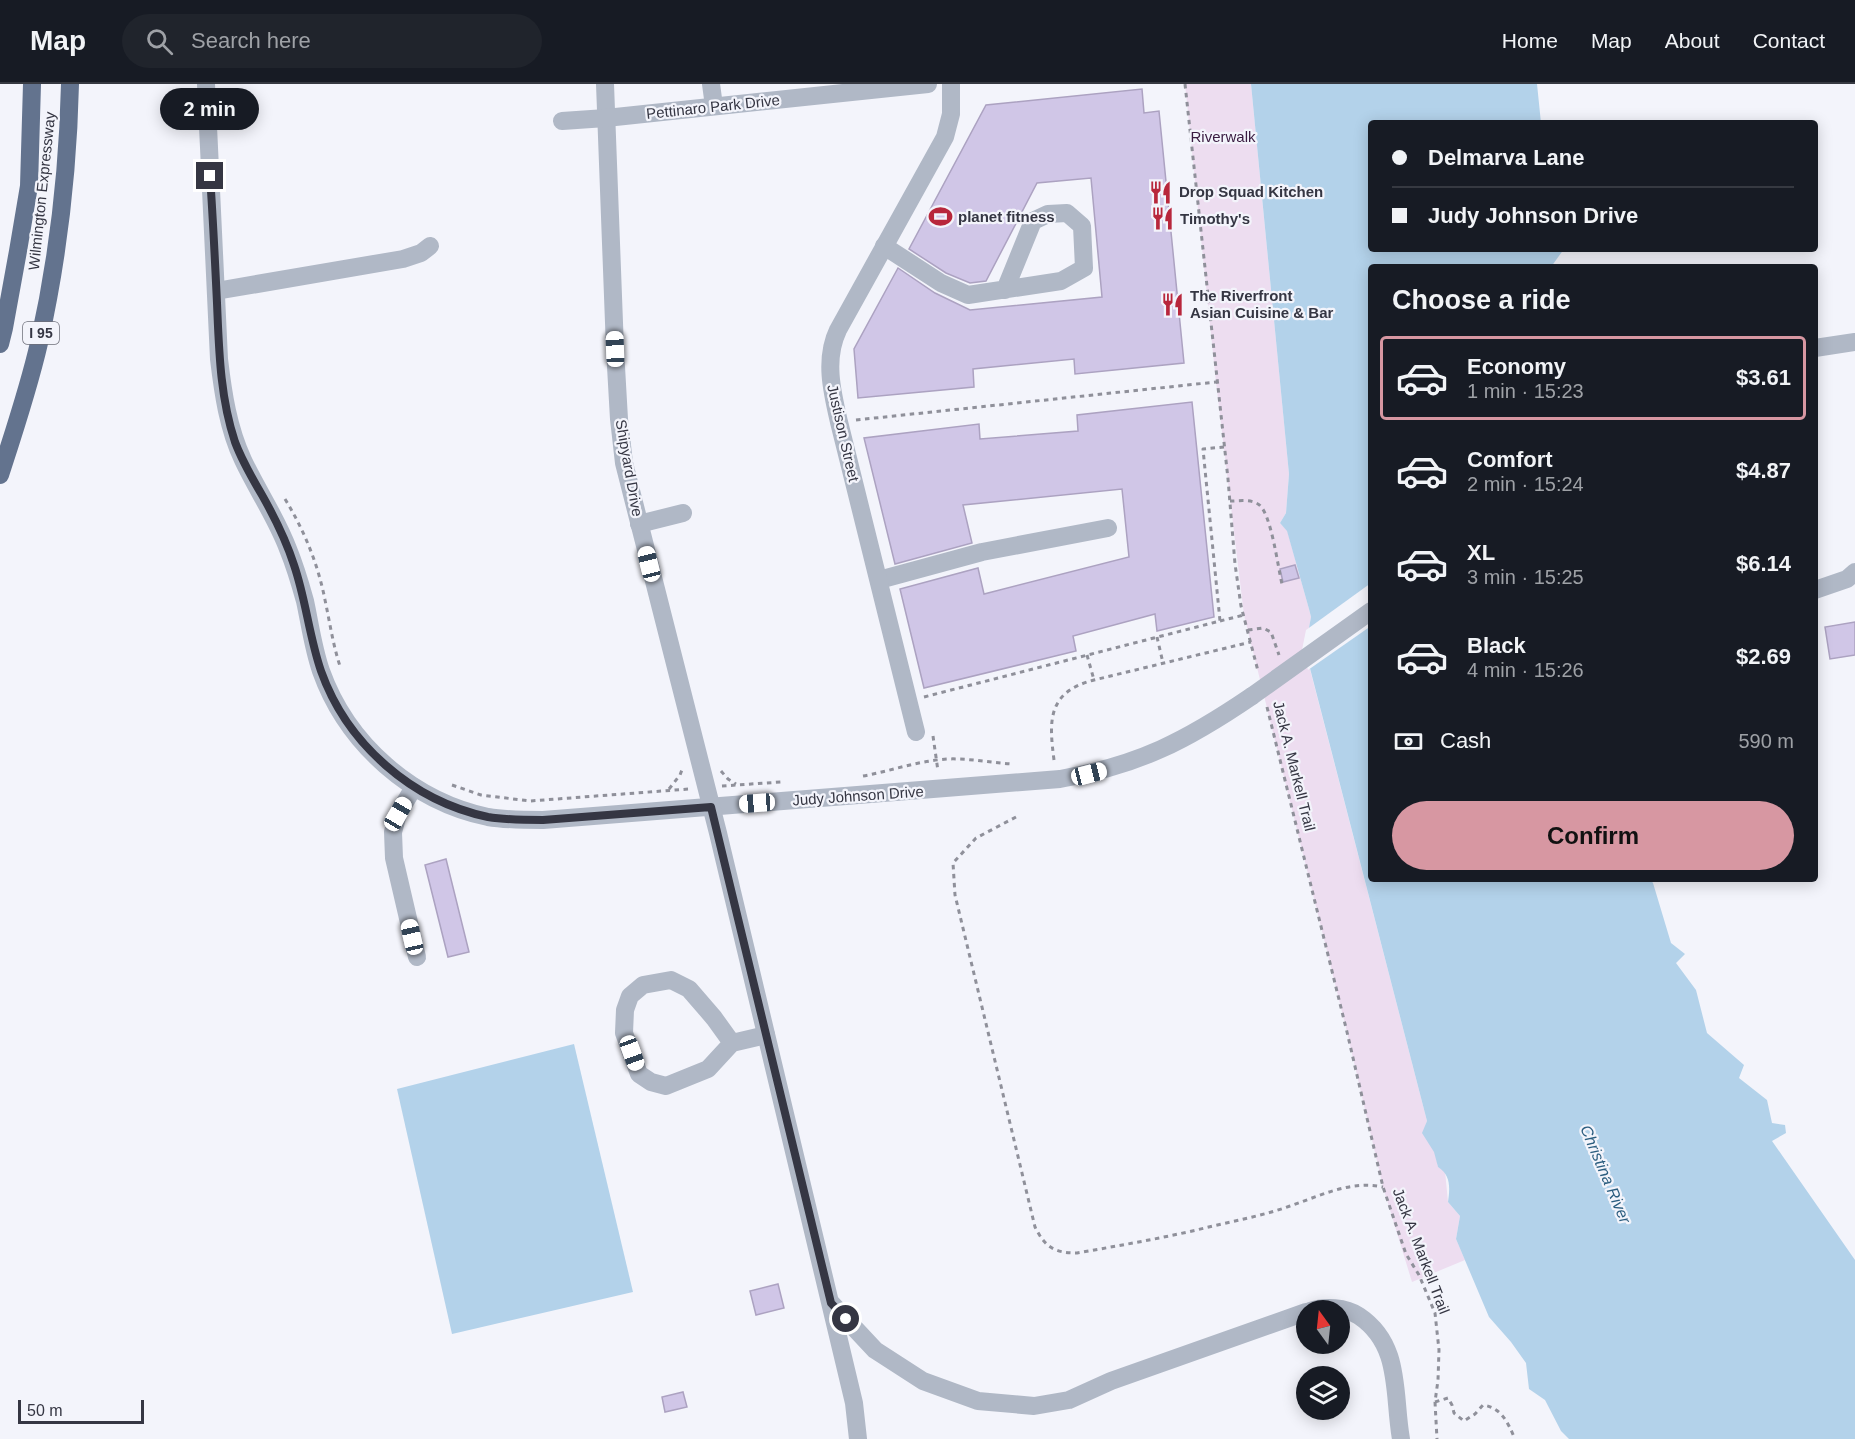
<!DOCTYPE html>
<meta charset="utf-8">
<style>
body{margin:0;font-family:Helvetica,sans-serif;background:#20242c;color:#f1f3f6;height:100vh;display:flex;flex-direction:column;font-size:22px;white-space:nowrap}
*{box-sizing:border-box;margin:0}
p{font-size:20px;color:#9ea1a6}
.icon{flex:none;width:33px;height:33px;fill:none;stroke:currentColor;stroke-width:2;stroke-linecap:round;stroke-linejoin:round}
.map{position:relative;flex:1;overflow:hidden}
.details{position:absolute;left:1368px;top:180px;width:450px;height:618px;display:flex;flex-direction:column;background:#171b24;border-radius:6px;box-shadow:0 3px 15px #0003}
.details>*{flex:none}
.banner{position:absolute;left:1368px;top:36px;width:450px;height:132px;border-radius:6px;box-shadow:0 3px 15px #0003;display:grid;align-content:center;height:132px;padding:0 24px;background:#171b24}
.needle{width:39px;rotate:345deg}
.tools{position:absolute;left:1296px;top:1216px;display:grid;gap:12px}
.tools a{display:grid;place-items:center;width:54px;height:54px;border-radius:50%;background:#171b24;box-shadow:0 3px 15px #0003;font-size:30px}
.scale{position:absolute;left:18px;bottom:15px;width:126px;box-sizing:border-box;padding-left:6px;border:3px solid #353643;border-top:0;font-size:16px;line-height:21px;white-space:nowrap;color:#353643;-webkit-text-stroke:4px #f3f4fb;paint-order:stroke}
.end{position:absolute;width:27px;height:27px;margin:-14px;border:8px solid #353643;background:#fff;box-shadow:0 0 0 3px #fff}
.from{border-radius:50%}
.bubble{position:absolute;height:42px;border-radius:21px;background:#171b24;box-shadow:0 3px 15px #0003;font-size:20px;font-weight:700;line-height:42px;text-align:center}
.car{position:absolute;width:18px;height:36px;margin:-18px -9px;border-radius:8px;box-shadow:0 0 4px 2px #0007;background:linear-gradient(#fff 24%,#345 0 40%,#fff 0 76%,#345 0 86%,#fff 0)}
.banner b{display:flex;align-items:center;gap:21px;height:57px;font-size:22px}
.banner b+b{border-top:2px solid #363941}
.banner i{width:15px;height:15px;background:#f1f3f6}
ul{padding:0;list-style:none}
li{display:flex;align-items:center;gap:18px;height:84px;margin:0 12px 9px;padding:0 12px;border:3px solid transparent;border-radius:6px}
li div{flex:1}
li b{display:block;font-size:22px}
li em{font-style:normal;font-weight:700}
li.active{border-color:#d797a2}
li>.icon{width:54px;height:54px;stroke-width:1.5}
h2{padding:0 24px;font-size:27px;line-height:72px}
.pay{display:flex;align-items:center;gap:15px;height:66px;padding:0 24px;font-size:22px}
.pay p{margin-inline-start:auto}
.primary-button{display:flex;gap:12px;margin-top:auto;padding:12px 24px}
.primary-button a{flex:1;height:69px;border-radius:36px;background:#d797a2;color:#111;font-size:24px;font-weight:700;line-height:69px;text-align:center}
header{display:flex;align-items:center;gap:36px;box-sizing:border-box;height:84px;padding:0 30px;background:#171b24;border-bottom:2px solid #363941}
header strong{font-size:28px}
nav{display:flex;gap:33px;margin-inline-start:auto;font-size:21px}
.search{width:420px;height:54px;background:#20242c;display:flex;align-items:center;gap:15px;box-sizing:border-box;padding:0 21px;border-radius:33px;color:#9ea1a6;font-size:22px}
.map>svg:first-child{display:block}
.green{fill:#edddf0}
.water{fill:#b3d2ea}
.pier{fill:#f3f4fb}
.building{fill:#d0c6e7;stroke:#aca2c1;stroke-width:1.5}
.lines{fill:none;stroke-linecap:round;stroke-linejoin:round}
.path{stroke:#8f909a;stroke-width:3;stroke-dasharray:4.5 4.5;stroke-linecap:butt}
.minor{stroke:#b0b8c6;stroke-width:18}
.highway{stroke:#63738e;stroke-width:18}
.minor-bridge{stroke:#b0b8c6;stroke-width:18}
.route{stroke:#353643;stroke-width:8}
.labels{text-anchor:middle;stroke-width:4.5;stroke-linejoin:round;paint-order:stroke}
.shield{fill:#f3f4fb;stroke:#6e6f7a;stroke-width:1.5}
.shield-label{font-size:14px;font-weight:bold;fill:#353643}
.street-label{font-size:15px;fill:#353643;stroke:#f3f4fb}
.park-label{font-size:15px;fill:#3a1b41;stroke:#f3f4fb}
.poi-label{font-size:15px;font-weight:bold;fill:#353643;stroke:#f3f4fb;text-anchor:start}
.water-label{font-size:16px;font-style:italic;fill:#2b5d7f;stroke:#f3f4fb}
</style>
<header>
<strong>Map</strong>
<div class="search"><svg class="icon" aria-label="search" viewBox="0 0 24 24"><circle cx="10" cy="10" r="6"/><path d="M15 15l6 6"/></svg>Search here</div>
<nav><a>Home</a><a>Map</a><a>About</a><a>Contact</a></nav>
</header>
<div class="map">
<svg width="1855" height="1355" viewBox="0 0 1855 1355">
<rect width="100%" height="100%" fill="#f3f4fb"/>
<path class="green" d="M1185 0H1251L1289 390 1286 429 1280 439 1287 446 1309 525 1311 533 1305 566 1427 1037 1423 1049 1435 1068 1438 1083 1445 1087 1448 1118 1460 1132 1456 1155 1465 1176 1412 1198 1383 1103 1347 948 1244 531 1216 298Z"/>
<g class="water">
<path d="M1251 0H1537L1541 39H1371V165H1564L1551 183H1371V795H1650L1653 799 1671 859 1685 870 1676 879 1696 906 1707 949 1744 981 1739 994 1767 1016 1772 1039 1785 1041 1786 1049 1772 1057 1855 1176V1355H1569L1561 1347 1545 1316 1529 1305 1526 1279 1511 1258 1489 1233 1456 1155 1460 1132 1448 1118C1450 1104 1451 1091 1438 1083L1434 1068 1422 1049 1427 1037 1305 565 1311 533 1309 525 1287 447 1280 439 1286 429 1289 390Z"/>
<path d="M574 960 633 1208 452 1250 397 1005Z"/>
</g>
<path class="pier" d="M1371 499V542L1308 586 1302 566 1306 546Z"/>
<g class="building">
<path d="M1142 5 1144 29 1159 27 1184 279 1075 290 1074 275 973 285 974 303 858 314 854 265 898 184 935 209 970 226 1102 213 1091 94 1037 99 986 197 970 199 946 189 909 165 986 21Z"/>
<path d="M1192 318 1214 533 1157 547 1155 530 1073 552 1076 567 924 604 900 505 978 484 984 510 1129 473 1122 405 963 421 972 459 895 480 864 354 979 340 980 355 1078 347 1077 331Z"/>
<path d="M1295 481 1299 494 1283 498 1280 485Z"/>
<path d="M1855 538V571L1830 575 1825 543Z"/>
<path d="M446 775 469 868 448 873 425 781Z"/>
<path d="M778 1200 784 1224 756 1231 750 1207Z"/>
<path d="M683 1308 687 1323 665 1328 662 1313Z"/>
</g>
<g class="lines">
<g class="path">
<path d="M1185 0 1228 395 1235 480 1241 522 1258 587"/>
<path d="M856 336 1216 298"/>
<path d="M285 415C304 446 318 480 325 516 330 539 333 562 341 585"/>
<path d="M1230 417C1239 417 1250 415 1258 420 1271 427 1278 484 1282 500"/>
<path d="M1220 537 1244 531"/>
<path d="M1248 546 1263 544 1271 548 1279 571"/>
<path d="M1157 553 1163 579"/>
<path d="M1087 571 1094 596"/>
<path d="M924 613 1220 537 1203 365 1224 363"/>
<path d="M1267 623 1347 948 1383 1103 1406 1170 1419 1191 1435 1229 1439 1266 1438 1296 1435 1318 1437 1355"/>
<path d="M933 652 938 687"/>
<path d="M1054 676C1049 637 1047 608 1094 596L1251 558"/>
<path d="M721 687 728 695 736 700"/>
<path d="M863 692C891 687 917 677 947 675 969 674 991 679 1013 680"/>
<path d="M452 701 481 711 530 717 689 705"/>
<path d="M722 702 781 698"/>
<path d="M669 705 680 691 683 683"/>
<path d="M1016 733 976 754 953 779 955 811 1035 1143C1045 1163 1054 1169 1077 1169 1123 1161 1169 1153 1213 1142 1239 1136 1265 1131 1290 1122 1320 1112 1350 1096 1383 1103"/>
<path d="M1435 1318 1448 1314 1452 1321 1454 1329 1464 1337 1475 1330 1483 1321C1502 1324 1508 1339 1515 1355"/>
</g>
<g class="minor">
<path d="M206 0 219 275C223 309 228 344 243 376 257 406 276 433 288 465 295 482 300 499 305 517 310 540 313 564 321 587 347 660 412 717 488 733 506 736 524 736 543 736L1060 695C1139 681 1186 657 1252 612"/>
<path d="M605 0 615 265 619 335 624 379 718 749 854 1319 858 1355"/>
<path d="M711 0 714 22"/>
<path d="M562 37 606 34 928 0"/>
<path d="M884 162 941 199 968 211 1061 197 1084 184 1082 142 1067 129 1048 130 1033 137 1005 206"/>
<path d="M216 207 403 175 421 169 430 162"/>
<path d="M1815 264 1855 258"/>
<path d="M639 440 683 429"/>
<path d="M879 496 982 468 1108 444"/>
<path d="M1815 506 1847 495 1855 488"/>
<path d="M916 648 839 338C832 308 824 275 838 246L945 53 951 30V0"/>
<path d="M414 703 398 730 393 748 394 774 417 873"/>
<path d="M732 959 708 985 666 1002 651 998 639 990 624 949 625 926 630 912 643 901 671 896 689 905 714 934 732 959 766 951"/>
<path d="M832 1220 875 1266 923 1297 978 1317 1034 1322 1069 1316 1111 1297 1306 1228"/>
<path d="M1310 1227C1325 1222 1345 1223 1359 1232 1402 1261 1393 1310 1401 1355"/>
</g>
<g class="highway">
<path d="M0 260 4 244 18 167 29 102 32 0"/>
<path d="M0 391C14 348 29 303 39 259 58 174 68 87 70 0"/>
</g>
<path class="minor-bridge" d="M1252 612 1371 527"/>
</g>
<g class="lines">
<path class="route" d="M210 92C213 134 215 177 217 219 219 266 220 313 235 358 242 377 252 394 262 411 275 434 286 456 294 481 306 516 309 552 321 587 347 660 412 717 488 733 506 736 524 736 543 736L711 723 831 1219 846 1235"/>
</g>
<defs>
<symbol id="restaurant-bare" viewBox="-9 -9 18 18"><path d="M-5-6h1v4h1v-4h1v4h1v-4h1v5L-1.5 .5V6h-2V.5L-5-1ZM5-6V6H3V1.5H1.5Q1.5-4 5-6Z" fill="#b8273c" stroke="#f3f4fb" stroke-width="2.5" paint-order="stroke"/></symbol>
<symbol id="stadium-bare" viewBox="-9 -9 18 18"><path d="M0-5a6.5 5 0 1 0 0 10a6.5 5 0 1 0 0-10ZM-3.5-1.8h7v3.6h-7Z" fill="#b8273c" stroke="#f3f4fb" stroke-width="2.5" paint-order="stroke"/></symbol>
</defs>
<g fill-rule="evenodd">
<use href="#restaurant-bare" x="1144" y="92" width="33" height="33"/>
<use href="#stadium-bare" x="924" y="116" width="33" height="33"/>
<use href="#restaurant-bare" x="1146" y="118" width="33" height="33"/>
<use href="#restaurant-bare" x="1156" y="204" width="33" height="33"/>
</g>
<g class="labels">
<rect class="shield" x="23" y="238" width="36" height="22" rx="4.5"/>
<g class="shield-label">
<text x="41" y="254">I 95</text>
</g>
<g class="street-label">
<text transform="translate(713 23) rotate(-6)" y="5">Pettinaro Park Drive</text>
<text transform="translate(42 107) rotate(-84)" y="5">Wilmington Expressway</text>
<text transform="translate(843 349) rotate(77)" y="5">Justison Street</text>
<text transform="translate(629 384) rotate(80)" y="5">Shipyard Drive</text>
<text transform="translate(1294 682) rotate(76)" y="5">Jack A. Markell Trail</text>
<text transform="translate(858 712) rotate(-4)" y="5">Judy Johnson Drive</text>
<text transform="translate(1421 1167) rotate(69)" y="5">Jack A. Markell Trail</text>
</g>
<g class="park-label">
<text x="1223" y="58">Riverwalk</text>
</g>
<g class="poi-label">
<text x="1179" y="113">Drop Squad Kitchen</text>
<text x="958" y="138">planet fitness</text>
<text x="1180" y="140">Timothy's</text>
<text x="1190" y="217">The Riverfront<tspan x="1190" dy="17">Asian Cuisine &amp; Bar</tspan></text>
</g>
<g class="water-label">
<text transform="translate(1606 1090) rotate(67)" y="6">Christina River</text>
</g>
</g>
</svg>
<div class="tools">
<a><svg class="needle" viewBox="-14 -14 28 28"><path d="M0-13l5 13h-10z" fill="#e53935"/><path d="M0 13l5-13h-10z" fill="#9ea1a6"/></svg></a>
<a><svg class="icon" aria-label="layers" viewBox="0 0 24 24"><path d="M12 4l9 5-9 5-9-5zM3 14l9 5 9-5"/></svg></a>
</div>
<div class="scale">50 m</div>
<i class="end from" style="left:846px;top:1235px"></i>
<i class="end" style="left:210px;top:92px"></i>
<div class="bubble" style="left:160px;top:4px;width:99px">2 min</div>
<i class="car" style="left:615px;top:265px;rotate:358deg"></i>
<i class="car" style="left:649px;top:480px;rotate:346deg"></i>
<i class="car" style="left:1089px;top:690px;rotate:76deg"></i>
<i class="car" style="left:757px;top:719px;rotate:266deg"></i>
<i class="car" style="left:398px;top:730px;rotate:30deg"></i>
<i class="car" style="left:412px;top:853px;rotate:347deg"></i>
<i class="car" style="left:632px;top:969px;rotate:160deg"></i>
<div class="banner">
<b><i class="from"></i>Delmarva Lane</b>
<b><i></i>Judy Johnson Drive</b>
</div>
<section class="details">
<h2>Choose a ride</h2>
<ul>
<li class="active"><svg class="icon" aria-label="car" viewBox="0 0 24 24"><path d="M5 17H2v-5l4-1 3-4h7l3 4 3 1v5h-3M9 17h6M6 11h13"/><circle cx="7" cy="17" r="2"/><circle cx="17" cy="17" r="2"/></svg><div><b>Economy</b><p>1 min · 15:23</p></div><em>$3.61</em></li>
<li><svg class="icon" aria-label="car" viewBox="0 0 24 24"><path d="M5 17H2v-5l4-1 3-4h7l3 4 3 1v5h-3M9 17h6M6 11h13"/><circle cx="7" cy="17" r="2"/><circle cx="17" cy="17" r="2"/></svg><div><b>Comfort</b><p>2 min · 15:24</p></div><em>$4.87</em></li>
<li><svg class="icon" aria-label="car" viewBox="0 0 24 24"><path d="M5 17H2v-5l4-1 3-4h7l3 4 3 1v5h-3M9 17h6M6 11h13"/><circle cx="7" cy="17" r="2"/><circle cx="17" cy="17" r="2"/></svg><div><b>XL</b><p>3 min · 15:25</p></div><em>$6.14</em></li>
<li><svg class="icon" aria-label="car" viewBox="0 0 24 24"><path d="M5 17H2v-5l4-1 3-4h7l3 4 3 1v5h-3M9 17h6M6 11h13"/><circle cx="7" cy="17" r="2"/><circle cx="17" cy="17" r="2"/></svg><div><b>Black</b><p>4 min · 15:26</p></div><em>$2.69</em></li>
</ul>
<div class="pay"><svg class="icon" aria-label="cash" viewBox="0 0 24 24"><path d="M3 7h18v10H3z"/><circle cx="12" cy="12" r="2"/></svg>Cash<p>590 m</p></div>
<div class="primary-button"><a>Confirm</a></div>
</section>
</div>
